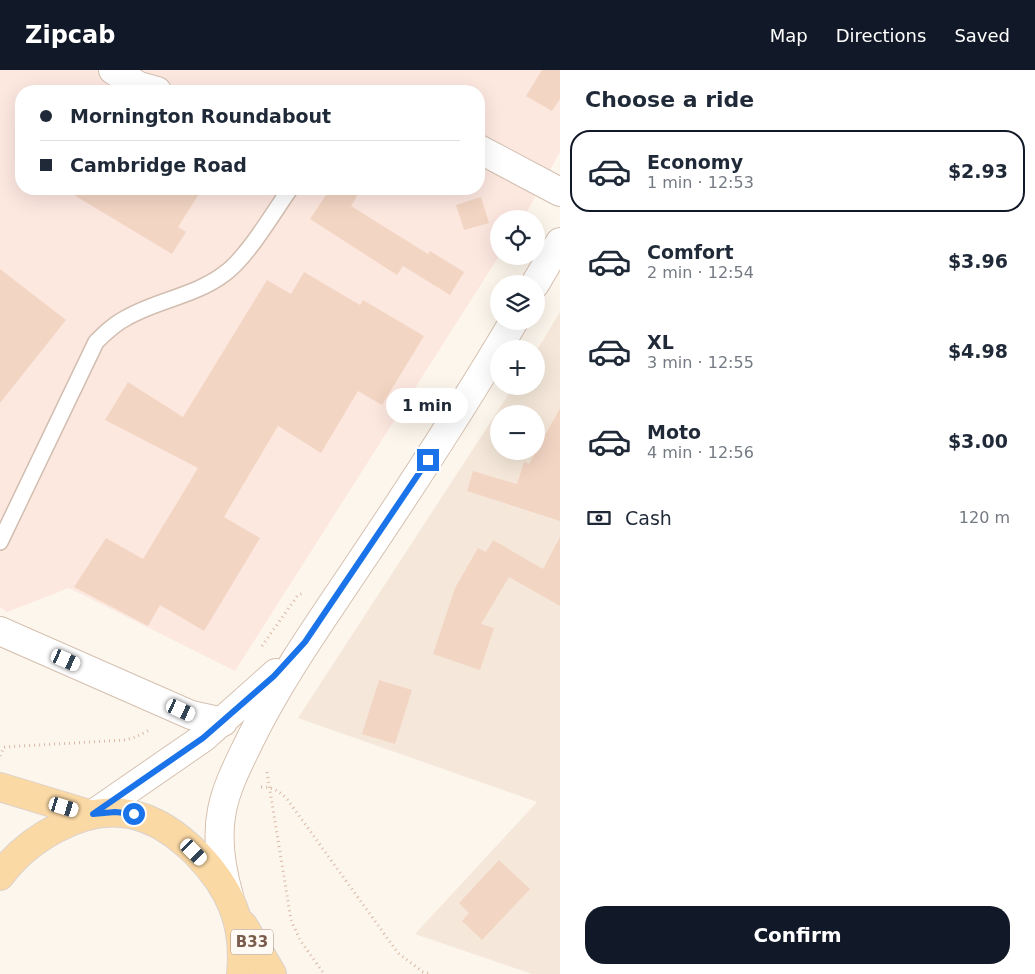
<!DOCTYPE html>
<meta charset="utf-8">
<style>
body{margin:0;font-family:"DejaVu Sans",sans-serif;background:#f2f2f3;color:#1f2937;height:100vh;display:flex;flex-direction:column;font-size:19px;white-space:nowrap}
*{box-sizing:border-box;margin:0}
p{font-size:16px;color:#747a83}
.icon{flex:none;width:28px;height:28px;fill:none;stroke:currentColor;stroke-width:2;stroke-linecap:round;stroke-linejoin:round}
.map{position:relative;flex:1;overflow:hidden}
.sheet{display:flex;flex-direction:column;background:#fff;width:475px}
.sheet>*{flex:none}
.top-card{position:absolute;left:15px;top:15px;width:470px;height:110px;border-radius:20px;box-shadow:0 5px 20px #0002;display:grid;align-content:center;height:110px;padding:0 25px;background:#fff}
.buttons{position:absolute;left:490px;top:140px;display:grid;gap:10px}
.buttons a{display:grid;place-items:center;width:55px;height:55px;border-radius:50%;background:#fff;box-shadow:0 5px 20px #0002;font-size:25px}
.end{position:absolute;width:22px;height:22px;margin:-11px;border:6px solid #1a73e8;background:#fff;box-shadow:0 0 0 2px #fff}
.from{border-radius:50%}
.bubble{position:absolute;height:35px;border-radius:18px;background:#fff;box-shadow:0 5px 20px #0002;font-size:16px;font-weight:700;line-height:35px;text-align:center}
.car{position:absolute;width:15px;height:30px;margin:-15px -8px;border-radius:6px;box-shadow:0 0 4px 1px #0007;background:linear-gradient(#fff 24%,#345 0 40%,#fff 0 76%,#345 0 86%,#fff 0)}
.top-card b{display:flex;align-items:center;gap:18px;height:48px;font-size:19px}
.top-card b+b{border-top:1px solid #e0e1e3}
.top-card i{width:12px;height:12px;background:#1f2937}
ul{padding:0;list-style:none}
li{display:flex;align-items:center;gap:15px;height:82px;margin:0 10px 8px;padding:0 15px;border:2px solid transparent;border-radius:20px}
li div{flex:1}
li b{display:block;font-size:19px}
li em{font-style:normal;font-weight:700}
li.on{border-color:#111827}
li>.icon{width:45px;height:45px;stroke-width:1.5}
h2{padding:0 25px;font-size:22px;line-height:60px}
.pay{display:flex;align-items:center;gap:12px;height:55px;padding:0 25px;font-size:19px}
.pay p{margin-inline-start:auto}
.action{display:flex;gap:10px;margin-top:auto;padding:10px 25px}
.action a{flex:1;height:58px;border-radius:20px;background:#111827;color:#fff;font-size:20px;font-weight:700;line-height:58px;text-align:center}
header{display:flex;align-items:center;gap:30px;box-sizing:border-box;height:70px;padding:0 25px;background:#111827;color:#fff}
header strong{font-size:24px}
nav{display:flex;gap:28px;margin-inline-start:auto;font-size:18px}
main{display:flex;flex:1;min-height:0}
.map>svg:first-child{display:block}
.residential{fill:#f5e8da;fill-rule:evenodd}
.commercial{fill:#fde8e0;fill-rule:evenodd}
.building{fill:#f3d5c3}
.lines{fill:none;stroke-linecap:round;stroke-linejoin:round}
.service-casing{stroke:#d1beb0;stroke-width:18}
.minor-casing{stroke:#d1beb0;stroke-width:30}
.secondary-casing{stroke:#d6c0b0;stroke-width:30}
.primary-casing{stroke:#dad1cd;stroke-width:30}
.path{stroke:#d9b8a5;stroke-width:3;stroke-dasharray:1 4;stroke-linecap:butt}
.service{stroke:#fff;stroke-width:15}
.minor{stroke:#fff;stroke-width:28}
.secondary{stroke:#fff;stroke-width:28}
.primary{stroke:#fbd9a5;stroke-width:28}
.route{stroke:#1a73e8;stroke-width:6}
.labels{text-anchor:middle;stroke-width:5;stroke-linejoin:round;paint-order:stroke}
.shield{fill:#fffaf3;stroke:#a28b7f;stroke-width:1}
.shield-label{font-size:15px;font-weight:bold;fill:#7a5c4d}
</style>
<header>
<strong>Zipcab</strong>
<nav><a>Map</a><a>Directions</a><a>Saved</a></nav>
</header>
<main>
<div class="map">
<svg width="560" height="904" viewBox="0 0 560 904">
<rect width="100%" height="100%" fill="#fdf6ec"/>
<path class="residential" d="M560 242V904H532L415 864 537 732 298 648 514 316H536V282ZM499 344H536V381H499Z"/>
<path class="commercial" d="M0 0H560V82L523 149H499V186L235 601 69 518 7 542 0 537ZM21 21H479V119H21Z"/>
<g class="building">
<path d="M542 0H560V29L552 41 526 26Z"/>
<path d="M64 119H202L178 157 186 162 172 184Z"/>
<path d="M330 119H361L351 136 428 184 430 181 464 202 450 225 403 196 397 205 310 149Z"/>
<path d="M481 127 489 153 464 160 456 135Z"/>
<path d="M0 199 66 250 0 333Z"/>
<path d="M304 202 360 235 363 230 424 266 382 335 358 321 321 383 278 356 224 447 260 468 204 561 160 535 148 556 74 517 106 468 143 489 198 398 105 350 128 312 183 347 267 210 291 224Z"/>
<path d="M560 338V451L467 421 473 401 517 414 524 392 529 394Z"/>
<path d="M560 467V536L509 507 481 554 494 558 480 600 433 584 455 518 478 478 486 482 493 470 543 499Z"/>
<path d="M379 610 412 620 395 674 362 664Z"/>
<path d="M499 790 530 819 482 870 462 851 469 843 459 833Z"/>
</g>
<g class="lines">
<defs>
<path id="service" d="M0 472 96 272C105 263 114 254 126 248 157 230 195 226 224 204 247 188 273 143 290 119"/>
<g id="minor">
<path d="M113 0 139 16 157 21"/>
<path d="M479 79 560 122"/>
</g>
<g id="secondary">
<path d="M535 214 560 172"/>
<path d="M0 561 191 645 223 652"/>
<path d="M93 744 203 668 276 603"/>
<path d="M229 826C221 798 216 769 222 740 227 715 239 693 250 670 279 611 316 558 353 503 409 420 463 337 514 251"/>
</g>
<g id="primary">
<path d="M0 717 89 744"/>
<path d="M0 806C16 784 34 770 57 758 111 729 155 742 197 784 231 819 246 855 241 904"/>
<path d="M243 855 272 904"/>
</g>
</defs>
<use href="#service" class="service-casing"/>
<use href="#minor" class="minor-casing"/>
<use href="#secondary" class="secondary-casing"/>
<use href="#primary" class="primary-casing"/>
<g class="path">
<path d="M262 576 298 525 304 523"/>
<path d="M0 686 4 677 125 670 136 667 151 659"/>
<path d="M267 702 291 850 300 870 324 904"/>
<path d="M261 717C273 717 279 721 287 729L398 883 423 902 431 904"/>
</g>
<use href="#service" class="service"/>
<use href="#minor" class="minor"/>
<use href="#secondary" class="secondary"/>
<use href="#primary" class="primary"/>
</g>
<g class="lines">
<path class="route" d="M134 744 115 742 93 744 203 668 274 606 305 572 428 390"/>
</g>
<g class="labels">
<rect class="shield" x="231" y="859.5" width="42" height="25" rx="4"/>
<g class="shield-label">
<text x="252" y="877">B33</text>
</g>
</g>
</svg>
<div class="buttons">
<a><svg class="icon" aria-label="locate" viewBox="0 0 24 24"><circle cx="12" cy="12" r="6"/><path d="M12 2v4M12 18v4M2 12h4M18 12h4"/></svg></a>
<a><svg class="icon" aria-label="layers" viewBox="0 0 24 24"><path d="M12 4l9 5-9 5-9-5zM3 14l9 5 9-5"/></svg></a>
<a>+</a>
<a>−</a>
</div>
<i class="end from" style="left:134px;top:744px"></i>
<i class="end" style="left:428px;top:390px"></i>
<div class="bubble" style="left:386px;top:318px;width:82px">1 min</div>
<i class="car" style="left:66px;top:590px;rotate:114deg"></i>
<i class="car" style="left:181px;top:640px;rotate:115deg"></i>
<i class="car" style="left:64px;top:737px;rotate:107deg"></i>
<i class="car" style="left:194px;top:782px;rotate:135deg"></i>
<div class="top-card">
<b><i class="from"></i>Mornington Roundabout</b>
<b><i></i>Cambridge Road</b>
</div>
</div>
<section class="sheet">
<h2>Choose a ride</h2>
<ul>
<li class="on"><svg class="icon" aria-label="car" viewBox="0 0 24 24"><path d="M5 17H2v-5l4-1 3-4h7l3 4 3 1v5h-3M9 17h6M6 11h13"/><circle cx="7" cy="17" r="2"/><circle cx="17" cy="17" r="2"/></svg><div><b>Economy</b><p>1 min · 12:53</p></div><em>$2.93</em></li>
<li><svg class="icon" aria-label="car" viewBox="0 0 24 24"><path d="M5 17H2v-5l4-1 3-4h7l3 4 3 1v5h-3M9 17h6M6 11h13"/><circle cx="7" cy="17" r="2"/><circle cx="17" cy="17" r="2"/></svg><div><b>Comfort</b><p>2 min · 12:54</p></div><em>$3.96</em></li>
<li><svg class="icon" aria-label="car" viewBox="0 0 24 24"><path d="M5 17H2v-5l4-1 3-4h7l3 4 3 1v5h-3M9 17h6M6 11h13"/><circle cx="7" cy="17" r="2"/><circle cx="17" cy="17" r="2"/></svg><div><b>XL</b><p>3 min · 12:55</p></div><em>$4.98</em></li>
<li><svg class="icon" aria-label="car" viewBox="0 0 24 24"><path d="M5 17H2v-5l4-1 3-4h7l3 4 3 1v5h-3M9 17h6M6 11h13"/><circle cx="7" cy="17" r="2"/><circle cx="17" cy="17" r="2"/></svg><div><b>Moto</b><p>4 min · 12:56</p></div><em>$3.00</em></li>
</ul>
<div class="pay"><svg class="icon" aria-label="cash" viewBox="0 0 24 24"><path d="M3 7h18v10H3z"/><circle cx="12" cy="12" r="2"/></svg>Cash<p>120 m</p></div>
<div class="action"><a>Confirm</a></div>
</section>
</main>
